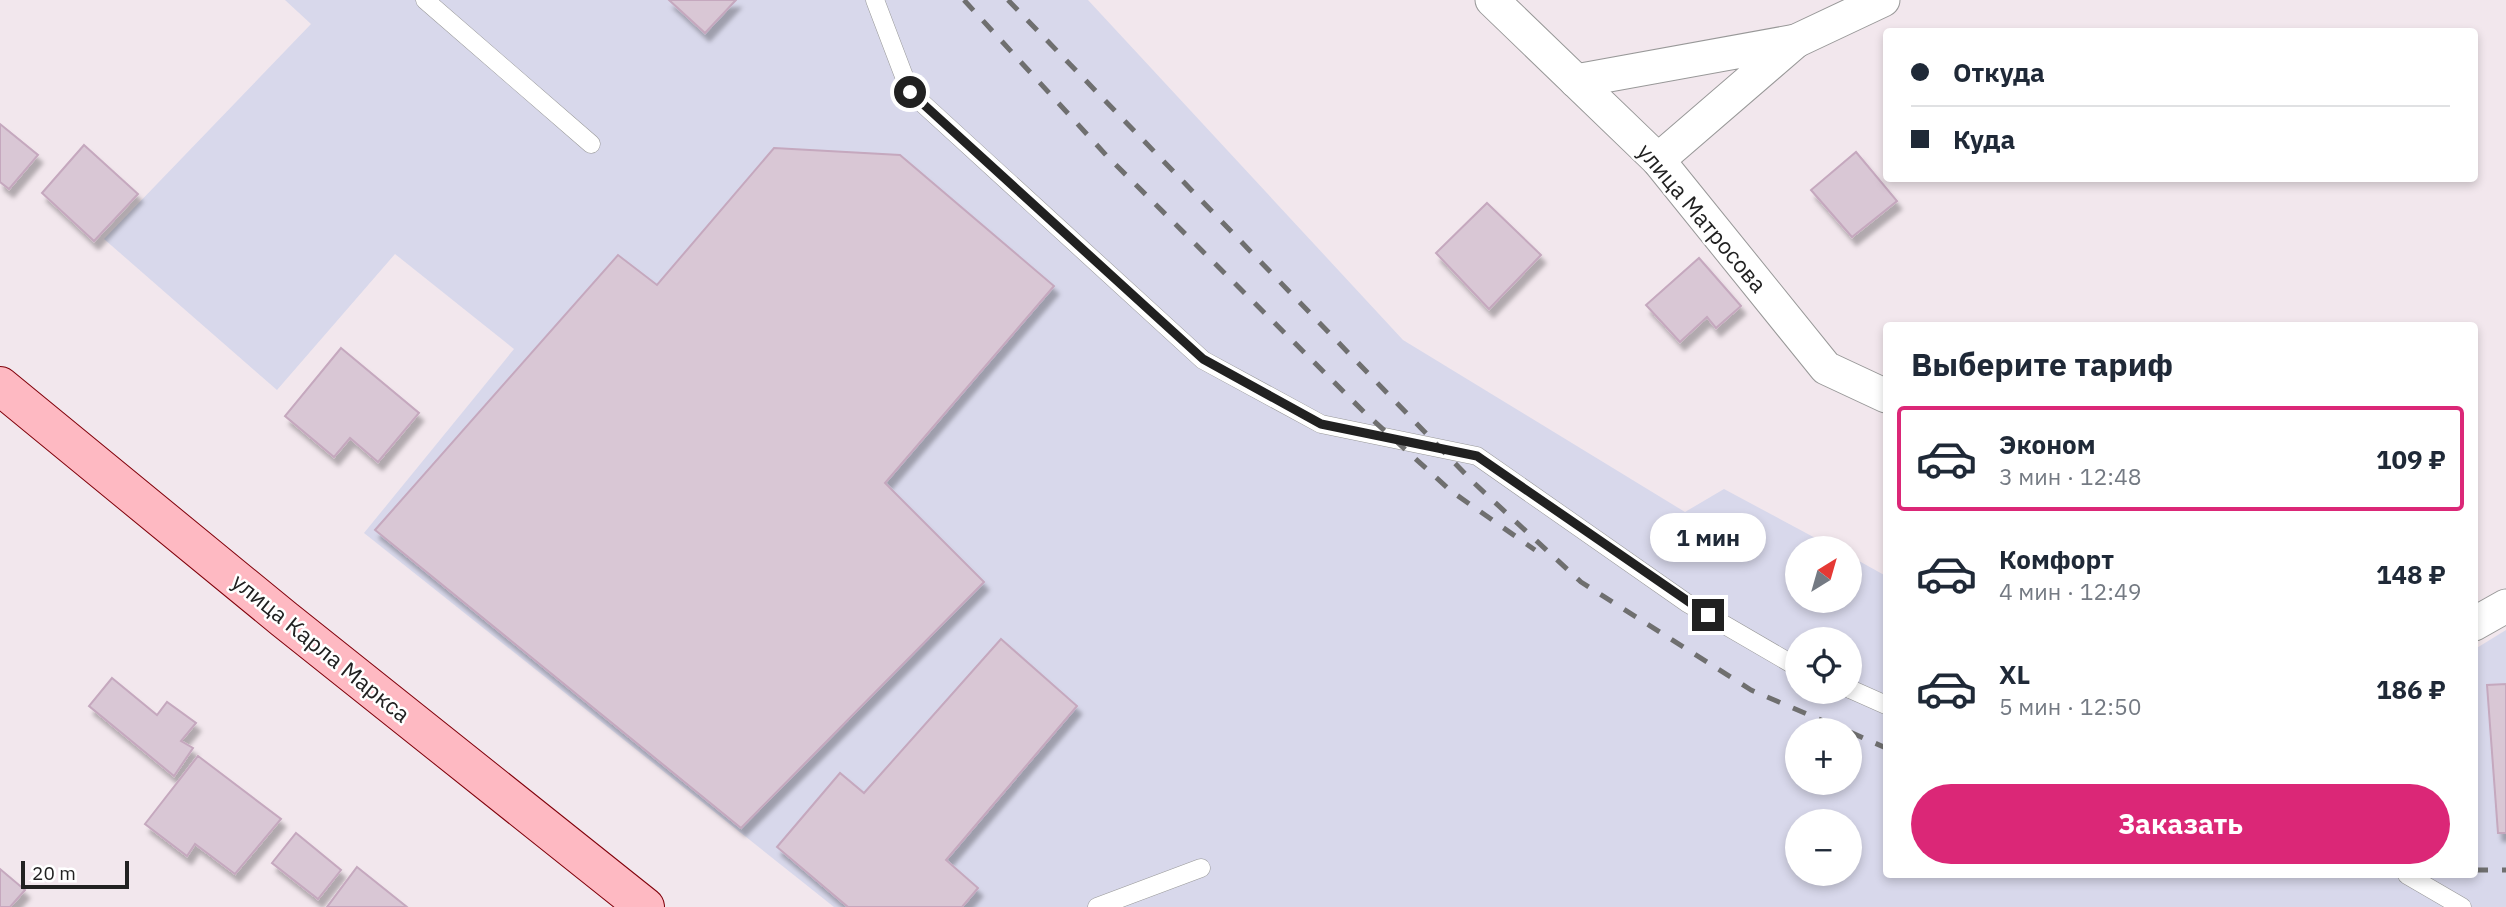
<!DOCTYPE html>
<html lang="ru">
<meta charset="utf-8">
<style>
body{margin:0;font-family:"IBM Plex Sans",sans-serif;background:#f2f2f3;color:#1f2937;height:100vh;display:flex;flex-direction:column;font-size:26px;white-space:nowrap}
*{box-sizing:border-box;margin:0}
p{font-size:23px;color:#747a83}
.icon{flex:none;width:38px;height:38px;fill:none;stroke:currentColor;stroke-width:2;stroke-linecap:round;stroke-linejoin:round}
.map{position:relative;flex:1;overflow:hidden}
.drawer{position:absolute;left:1883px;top:322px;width:595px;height:556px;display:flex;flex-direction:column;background:#fff;border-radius:7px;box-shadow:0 4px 10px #0003}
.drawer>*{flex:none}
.top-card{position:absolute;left:1883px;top:28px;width:595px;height:154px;border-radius:7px;box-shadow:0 4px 10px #0003;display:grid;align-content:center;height:154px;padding:0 28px;background:#fff}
.needle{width:46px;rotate:37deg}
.fabs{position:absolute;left:1785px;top:536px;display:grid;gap:14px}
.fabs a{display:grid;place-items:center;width:77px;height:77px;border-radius:50%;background:#fff;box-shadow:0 4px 10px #0003;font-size:35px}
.scale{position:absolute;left:21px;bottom:18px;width:108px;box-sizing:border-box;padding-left:7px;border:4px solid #212121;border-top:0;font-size:19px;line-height:24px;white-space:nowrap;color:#212121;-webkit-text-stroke:5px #fff;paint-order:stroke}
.end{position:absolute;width:32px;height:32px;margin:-16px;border:9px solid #212121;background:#fff;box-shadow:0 0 0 4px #fff}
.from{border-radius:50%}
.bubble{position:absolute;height:49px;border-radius:24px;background:#fff;box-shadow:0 4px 10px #0003;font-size:23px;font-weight:700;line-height:49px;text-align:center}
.top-card b{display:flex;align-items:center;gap:24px;height:66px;font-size:26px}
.top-card b+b{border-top:2px solid #e0e1e3}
.top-card i{width:18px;height:18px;background:#1f2937}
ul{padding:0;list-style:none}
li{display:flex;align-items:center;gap:21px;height:105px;margin:0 14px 10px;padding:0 14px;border:4px solid transparent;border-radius:7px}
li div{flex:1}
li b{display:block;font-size:26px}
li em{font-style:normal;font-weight:700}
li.active{border-color:#db2777}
li>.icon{width:63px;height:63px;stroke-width:1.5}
h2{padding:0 28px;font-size:32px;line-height:84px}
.action{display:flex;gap:14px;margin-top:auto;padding:14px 28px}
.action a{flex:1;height:80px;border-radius:42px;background:#db2777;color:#fff;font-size:28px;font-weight:700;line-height:80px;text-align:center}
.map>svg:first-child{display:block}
.industrial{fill:#d8d8eb;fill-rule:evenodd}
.building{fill:#d9c7d5;stroke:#c5a8be;stroke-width:2;filter:url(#shadow)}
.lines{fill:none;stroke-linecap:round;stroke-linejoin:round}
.lane-casing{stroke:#989898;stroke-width:19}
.street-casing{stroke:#989898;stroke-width:35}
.secondary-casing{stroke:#80000a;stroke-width:40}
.lane{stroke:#fff;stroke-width:18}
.street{stroke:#fff;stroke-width:33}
.secondary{stroke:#feb9c2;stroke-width:38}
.rail{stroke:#6f6f6f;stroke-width:5;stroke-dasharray:14 14;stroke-linecap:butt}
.route{stroke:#212121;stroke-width:9}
.labels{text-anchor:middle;stroke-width:5;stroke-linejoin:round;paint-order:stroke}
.street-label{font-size:23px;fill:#212121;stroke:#fff}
</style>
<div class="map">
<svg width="2506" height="907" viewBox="0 0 2506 907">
<defs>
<filter id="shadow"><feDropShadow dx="4.5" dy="8" stdDeviation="2" flood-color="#0004"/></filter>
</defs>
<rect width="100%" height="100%" fill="#f2e7ed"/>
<path class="industrial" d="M285 0H1088L1403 340 1685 512 1724 489 1834 548H1797V600H1850V556L1886 576V875H2474L2475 649 2506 630V907H834L364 533 514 349 395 254 277 390 104 239 311 24ZM1797 639H1850V691H1797ZM1797 730H1850V782H1797ZM1797 821H1850V873H1797Z"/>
<g class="building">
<path d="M669 0H736L705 33Z"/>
<path d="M0 124 38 155 9 189 0 182Z"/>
<path d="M84 145 138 194 94 241 42 193Z"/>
<path d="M774 148 900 155 1054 286 885 483 984 582 741 828 375 530 618 255 657 285Z"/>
<path d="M1856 152 1897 201 1852 237 1811 190Z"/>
<path d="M1487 203 1541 255 1489 309 1436 253Z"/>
<path d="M1699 258 1741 306 1716 328 1707 317 1680 342 1646 305Z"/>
<path d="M341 348 419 413 378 462 350 438 334 457 285 416Z"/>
<path d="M1001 639 1077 706 946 860 978 888 962 907H848L777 847 840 773 864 793Z"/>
<path d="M112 678 157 715 167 702 196 723 181 741 193 748 174 776 89 706Z"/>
<path d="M2506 684V833H2498L2487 685Z"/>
<path d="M198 756 281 819 235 874 195 844 187 856 145 824Z"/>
<path d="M296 833 341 870 318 899 272 863Z"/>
<path d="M357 867 407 907H327Z"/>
<path d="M0 869 25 890 10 907H0Z"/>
</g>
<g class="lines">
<defs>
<g id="lane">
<path d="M425 0 591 144"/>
<path d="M875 0 910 92 1203 360 1321 424 1477 456 1687 603 1797 667"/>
<path d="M1850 689 1886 705"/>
<path d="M2407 875 2462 907"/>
<path d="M1097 907 1201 868"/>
</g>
<g id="street">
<path d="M1492 0 1658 160 1826 368 1886 396"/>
<path d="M1796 41 1883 0"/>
<path d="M1576 81 1796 41 1658 160"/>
<path d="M2474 624 2506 606"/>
</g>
<path id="secondary" d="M0 386 284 619 645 907"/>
</defs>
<use href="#lane" class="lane-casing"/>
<use href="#street" class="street-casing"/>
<use href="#secondary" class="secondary-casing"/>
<use href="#lane" class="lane"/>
<use href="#street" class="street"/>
<use href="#secondary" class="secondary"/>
<g class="rail">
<path d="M964 0 1106 155 1364 412 1451 491 1535 550"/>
<path d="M1008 0 1473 482 1581 582 1751 690 1844 730"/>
<path d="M1850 732 1886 748"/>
<path d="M2474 870H2506"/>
</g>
</g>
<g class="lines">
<path class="route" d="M910 92 1203 359 1321 424 1477 456 1708 615"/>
</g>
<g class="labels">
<g class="street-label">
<text transform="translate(1702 218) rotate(50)" y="8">улица Матросова</text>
<text transform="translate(321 648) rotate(39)" y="8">улица Карла Маркса</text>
</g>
</g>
</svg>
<div class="fabs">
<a><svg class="needle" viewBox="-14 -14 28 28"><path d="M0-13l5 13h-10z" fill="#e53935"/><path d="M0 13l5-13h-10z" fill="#747a83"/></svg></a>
<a><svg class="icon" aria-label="locate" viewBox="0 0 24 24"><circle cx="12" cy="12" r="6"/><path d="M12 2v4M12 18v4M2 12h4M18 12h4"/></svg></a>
<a>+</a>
<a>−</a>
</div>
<div class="scale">20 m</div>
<i class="end from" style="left:910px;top:92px"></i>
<i class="end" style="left:1708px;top:615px"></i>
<div class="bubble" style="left:1650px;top:513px;width:116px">1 мин</div>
<div class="top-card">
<b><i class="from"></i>Откуда</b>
<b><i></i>Куда</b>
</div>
<section class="drawer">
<h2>Выберите тариф</h2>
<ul>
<li class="active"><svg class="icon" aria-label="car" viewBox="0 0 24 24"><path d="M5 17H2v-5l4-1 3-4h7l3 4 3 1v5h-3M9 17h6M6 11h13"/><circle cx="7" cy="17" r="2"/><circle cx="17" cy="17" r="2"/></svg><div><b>Эконом</b><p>3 мин · 12:48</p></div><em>109 ₽</em></li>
<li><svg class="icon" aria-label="car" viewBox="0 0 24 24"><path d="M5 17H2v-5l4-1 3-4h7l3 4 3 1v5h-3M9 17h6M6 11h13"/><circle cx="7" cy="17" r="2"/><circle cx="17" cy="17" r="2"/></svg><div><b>Комфорт</b><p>4 мин · 12:49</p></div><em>148 ₽</em></li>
<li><svg class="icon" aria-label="car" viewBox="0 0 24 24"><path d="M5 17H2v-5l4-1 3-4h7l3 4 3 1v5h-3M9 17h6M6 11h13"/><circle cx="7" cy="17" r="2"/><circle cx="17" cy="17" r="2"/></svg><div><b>XL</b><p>5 мин · 12:50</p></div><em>186 ₽</em></li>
</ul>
<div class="action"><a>Заказать</a></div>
</section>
</div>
